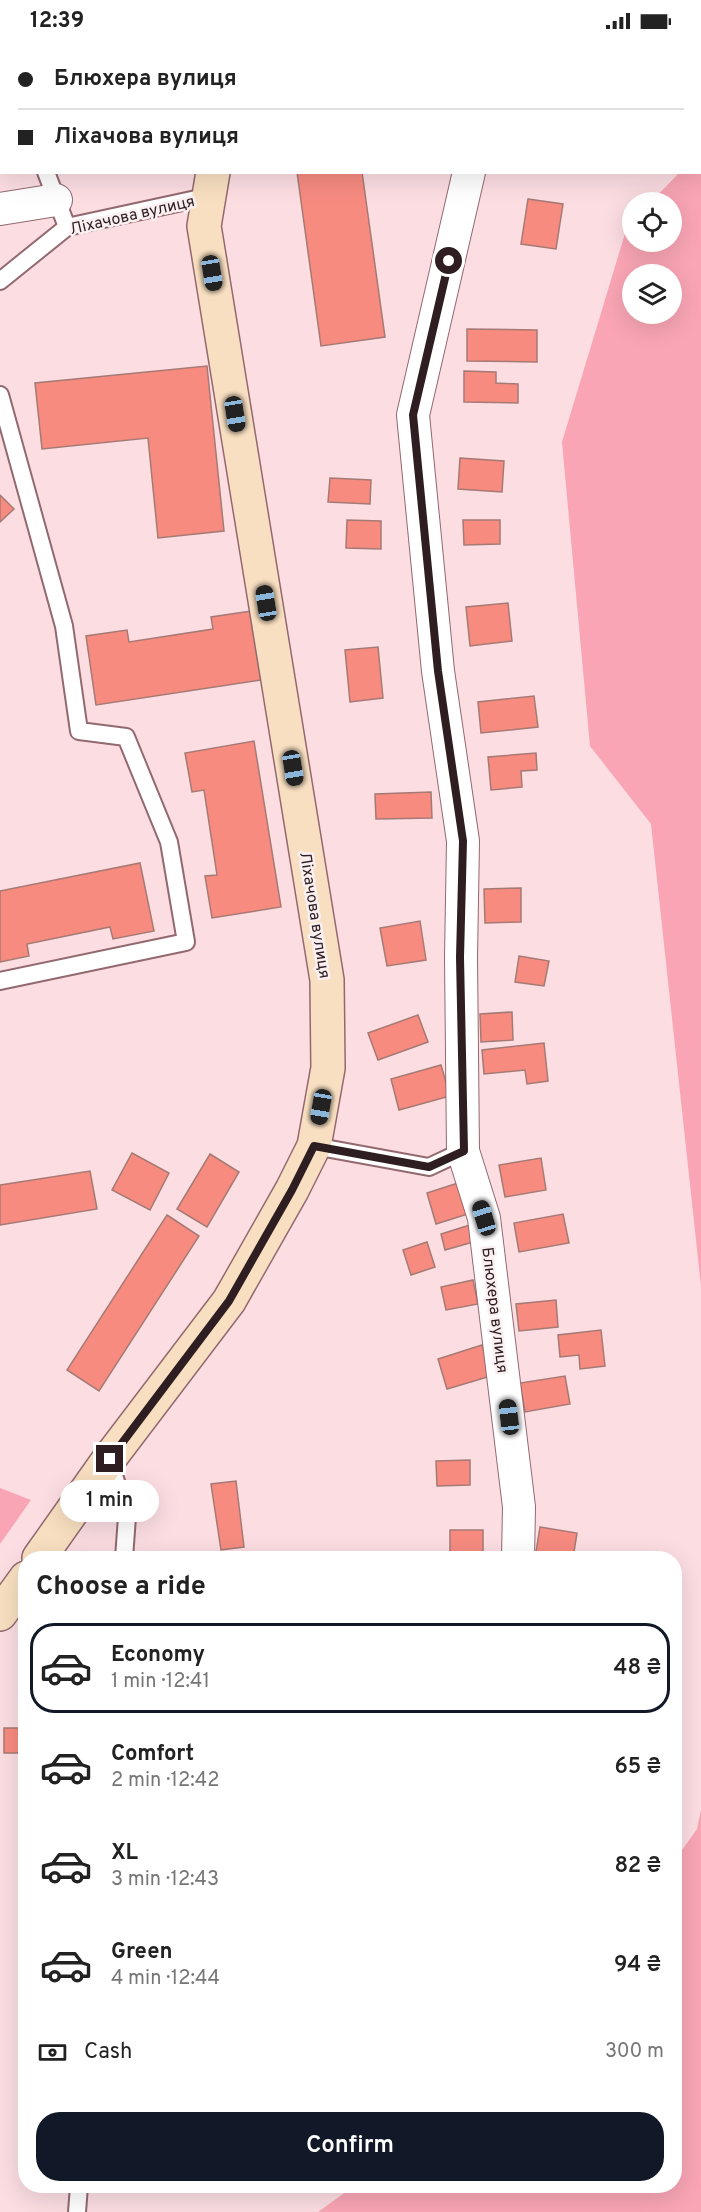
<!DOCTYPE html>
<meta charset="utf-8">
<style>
body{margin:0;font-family:Overpass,sans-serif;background:#f2f2f2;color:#222;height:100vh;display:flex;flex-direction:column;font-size:22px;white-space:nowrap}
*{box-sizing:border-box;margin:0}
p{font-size:20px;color:#767676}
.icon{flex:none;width:33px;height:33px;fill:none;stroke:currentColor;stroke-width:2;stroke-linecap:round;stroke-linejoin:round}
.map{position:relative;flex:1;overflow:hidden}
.details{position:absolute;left:18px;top:1509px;width:664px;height:642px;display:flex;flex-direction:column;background:#fff;border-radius:24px;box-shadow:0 6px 24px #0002}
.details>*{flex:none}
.guide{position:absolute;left:0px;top:0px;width:702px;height:132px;box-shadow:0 6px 24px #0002;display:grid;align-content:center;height:132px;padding:0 18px;background:#fff}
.fabs{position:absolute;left:622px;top:150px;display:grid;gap:12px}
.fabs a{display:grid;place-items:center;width:60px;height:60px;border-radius:50%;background:#fff;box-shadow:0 6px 24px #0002;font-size:30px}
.end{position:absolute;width:27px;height:27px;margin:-14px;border:8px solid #2f1e21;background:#fff;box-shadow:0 0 0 3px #fff}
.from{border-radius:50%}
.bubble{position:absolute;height:42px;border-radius:21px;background:#fff;box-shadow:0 6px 24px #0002;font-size:20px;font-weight:600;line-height:42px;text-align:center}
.car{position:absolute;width:18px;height:36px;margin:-18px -9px;border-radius:8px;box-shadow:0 0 4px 2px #0007;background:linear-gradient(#222 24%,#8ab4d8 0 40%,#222 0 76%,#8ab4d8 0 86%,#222 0)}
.guide b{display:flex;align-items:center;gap:21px;height:57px;font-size:22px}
.guide b+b{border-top:2px solid #e0e0e0}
.guide i{width:15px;height:15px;background:#222}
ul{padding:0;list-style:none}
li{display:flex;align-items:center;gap:18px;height:90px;margin:0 12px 9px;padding:0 6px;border:3px solid transparent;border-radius:24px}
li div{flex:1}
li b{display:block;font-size:22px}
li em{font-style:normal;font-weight:600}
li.on{border-color:#111827}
li>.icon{width:54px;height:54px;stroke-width:1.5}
h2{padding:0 18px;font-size:27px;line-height:72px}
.pay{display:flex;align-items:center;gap:15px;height:66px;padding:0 18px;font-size:22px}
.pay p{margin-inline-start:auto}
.cta{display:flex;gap:12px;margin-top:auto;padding:12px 18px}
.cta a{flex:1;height:69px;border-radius:24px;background:#111827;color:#fff;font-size:24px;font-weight:600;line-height:69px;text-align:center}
.status{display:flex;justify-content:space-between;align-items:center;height:42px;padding:0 30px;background:#fff;direction:ltr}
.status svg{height:16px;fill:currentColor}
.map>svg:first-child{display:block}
.green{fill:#f9a5b5;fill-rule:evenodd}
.building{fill:#f78b80;stroke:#a67a74;stroke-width:1.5}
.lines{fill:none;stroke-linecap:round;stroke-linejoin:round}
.lane-casing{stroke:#936970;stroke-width:20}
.street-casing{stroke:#936970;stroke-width:34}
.secondary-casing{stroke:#936970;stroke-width:36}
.lane{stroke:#fff;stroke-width:16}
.street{stroke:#fff;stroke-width:32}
.secondary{stroke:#f8dfc1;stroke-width:33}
.route{stroke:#2f1e21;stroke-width:8}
.labels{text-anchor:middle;stroke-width:5;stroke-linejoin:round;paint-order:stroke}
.street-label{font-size:16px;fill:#2f1e21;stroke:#faf0f1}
</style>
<div class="status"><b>12:39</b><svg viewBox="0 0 49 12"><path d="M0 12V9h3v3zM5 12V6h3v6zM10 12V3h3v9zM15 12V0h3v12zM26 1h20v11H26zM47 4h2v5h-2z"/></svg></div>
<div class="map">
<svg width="701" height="2170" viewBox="0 0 701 2170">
<rect width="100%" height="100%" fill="#fbdde2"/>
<g class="green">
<path d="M701 108V1244L651 782 590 704 562 400 627 185 633 179V200H672V160H651L679 131 700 130ZM633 232H672V272H633Z"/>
<path d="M0 1446 31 1458 0 1502Z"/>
<path d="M701 1768V2170H318L354 2144H675V1818L697 1787Z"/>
</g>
<g class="building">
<rect x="49" y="0" width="133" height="2"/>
<path d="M297 130H362L385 295 321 304Z"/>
<path d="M528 157 563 162 556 207 521 202Z"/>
<path d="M467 287 537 288V320L467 319Z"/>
<path d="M207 324 224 489 158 496 148 396 42 407 35 341Z"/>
<path d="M464 329 496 330V341L518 342V361L464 360Z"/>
<path d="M460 416 504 419 502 450 458 447Z"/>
<path d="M330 436 371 438 370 462 328 460Z"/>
<path d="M0 453 14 467 0 480Z"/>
<path d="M347 478 381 479V507L346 506Z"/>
<path d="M463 478H500V502L464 503Z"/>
<path d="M508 561 512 599 470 604 466 565Z"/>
<path d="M251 569 261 638 96 663 86 594 127 588 129 600 213 587 211 575Z"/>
<path d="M378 605 383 656 350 660 345 608Z"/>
<path d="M534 654 538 685 481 691 478 660Z"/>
<path d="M254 699 281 865 212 876 205 834 217 833 204 748 192 750 185 711Z"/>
<path d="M536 711 537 728 521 729 522 745 491 748 488 715Z"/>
<path d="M431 750 432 776 376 777 375 752Z"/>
<path d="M140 821 154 889 113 897 110 885 27 902 29 914 0 920V849Z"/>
<path d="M521 846V880L485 881 484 847Z"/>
<path d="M420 879 426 918 387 924 380 886Z"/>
<path d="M519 914 549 919 544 944 515 940Z"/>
<path d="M512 970 513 998 481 1000 480 972Z"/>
<path d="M418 973 428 1000 378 1018 368 991Z"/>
<path d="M544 1001 548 1039 527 1042 525 1028 484 1032 482 1008Z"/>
<path d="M441 1023 450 1054 399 1068 391 1037Z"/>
<path d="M132 1111 169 1131 150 1168 112 1148Z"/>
<path d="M210 1112 239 1130 207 1185 177 1167Z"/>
<path d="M541 1116 546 1148 505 1155 499 1123Z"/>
<path d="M90 1129 97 1167 0 1183V1143Z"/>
<path d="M461 1140 471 1171 436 1182 427 1151Z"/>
<path d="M563 1172 569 1201 519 1210 514 1181Z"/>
<path d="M167 1173 199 1194 99 1349 67 1328Z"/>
<path d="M473 1182 477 1199 445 1208 441 1192Z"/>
<path d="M427 1200 435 1225 411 1233 403 1208Z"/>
<path d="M473 1238 478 1262 446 1268 441 1245Z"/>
<path d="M556 1258 558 1285 519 1289 516 1262Z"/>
<path d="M601 1288 605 1324 580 1327 579 1313 560 1315 558 1293Z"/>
<path d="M482 1303 491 1334 447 1347 438 1317Z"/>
<path d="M565 1334 570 1362 525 1370 520 1341Z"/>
<path d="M470 1418V1443L437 1444 436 1419Z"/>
<path d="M236 1439 244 1505 221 1508 211 1442Z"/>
<path d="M540 1485 577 1491 573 1516H535Z"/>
<rect x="450" y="1488" width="33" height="28"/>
<rect x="4" y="1686" width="22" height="25"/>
</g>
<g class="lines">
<defs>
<g id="lane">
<path d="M26 0V2"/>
<path d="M46 130 67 185"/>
<path d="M0 239 67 185 210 154"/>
<path d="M0 353 64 584 79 689 126 695 169 800 186 900 0 939"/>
<path d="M314 1104 429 1125 463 1109"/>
<path d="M109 1417 127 1475 124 1516"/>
<path d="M77 2170 79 2144"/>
</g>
<g id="street">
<path d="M501 2V0"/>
<path d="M469 130 413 373 438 629 463 799 461 915 463 1109 484 1176 519 1465 518 1516"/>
<path d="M0 167 56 158"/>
</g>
<g id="secondary">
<path d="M223 0V2"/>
<path d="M39 1516 109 1417 229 1259 292 1148 314 1104 328 1026 327 938 204 184 213 130"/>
<path d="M0 1572 26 1536"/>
</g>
</defs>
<use href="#lane" class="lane-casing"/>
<use href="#street" class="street-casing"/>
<use href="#secondary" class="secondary-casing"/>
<use href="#lane" class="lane"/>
<use href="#street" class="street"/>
<use href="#secondary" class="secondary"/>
</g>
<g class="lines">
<path class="route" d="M110 1417 229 1259 292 1148 314 1104 429 1125 464 1109 460 915 463 799 438 629 413 373 449 219"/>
</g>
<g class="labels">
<g class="street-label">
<text transform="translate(132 172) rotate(-13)" y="6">Ліхачова вулиця</text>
<text transform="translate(316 873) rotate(81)" y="6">Ліхачова вулиця</text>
<text transform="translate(496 1268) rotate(83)" y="6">Блюхера вулиця</text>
</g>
</g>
</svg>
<div class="fabs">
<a><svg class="icon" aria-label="locate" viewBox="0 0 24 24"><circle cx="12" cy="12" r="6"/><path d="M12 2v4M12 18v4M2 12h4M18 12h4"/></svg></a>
<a><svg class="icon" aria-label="layers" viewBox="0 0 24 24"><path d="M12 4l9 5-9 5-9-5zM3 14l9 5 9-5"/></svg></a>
</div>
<i class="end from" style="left:449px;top:219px"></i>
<i class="end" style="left:110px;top:1417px"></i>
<div class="bubble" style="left:60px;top:1438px;width:99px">1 min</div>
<i class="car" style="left:212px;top:231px;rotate:171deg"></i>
<i class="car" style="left:235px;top:372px;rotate:171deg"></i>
<i class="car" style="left:266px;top:561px;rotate:351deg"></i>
<i class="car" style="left:293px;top:726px;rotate:171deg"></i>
<i class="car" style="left:321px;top:1065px;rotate:190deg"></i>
<i class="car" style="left:484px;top:1176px;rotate:343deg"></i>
<i class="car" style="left:509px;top:1375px;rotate:353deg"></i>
<div class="guide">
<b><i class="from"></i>Блюхера вулиця</b>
<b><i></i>Ліхачова вулиця</b>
</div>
<section class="details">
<h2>Choose a ride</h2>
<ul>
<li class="on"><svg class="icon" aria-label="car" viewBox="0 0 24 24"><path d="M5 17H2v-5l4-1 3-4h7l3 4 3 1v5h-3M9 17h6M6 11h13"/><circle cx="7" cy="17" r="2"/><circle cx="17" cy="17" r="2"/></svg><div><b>Economy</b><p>1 min · 12:41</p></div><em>48 ₴</em></li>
<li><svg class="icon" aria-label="car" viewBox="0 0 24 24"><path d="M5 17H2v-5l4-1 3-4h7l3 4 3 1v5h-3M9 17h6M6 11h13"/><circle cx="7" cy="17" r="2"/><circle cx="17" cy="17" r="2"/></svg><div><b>Comfort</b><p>2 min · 12:42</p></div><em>65 ₴</em></li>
<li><svg class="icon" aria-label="car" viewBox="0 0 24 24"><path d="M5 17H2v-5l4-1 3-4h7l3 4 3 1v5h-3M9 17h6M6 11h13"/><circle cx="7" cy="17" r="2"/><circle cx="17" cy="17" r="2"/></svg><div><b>XL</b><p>3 min · 12:43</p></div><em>82 ₴</em></li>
<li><svg class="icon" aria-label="car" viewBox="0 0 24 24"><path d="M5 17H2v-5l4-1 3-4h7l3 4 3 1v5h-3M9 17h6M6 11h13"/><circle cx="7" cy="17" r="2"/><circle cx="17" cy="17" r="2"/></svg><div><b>Green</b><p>4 min · 12:44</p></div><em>94 ₴</em></li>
</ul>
<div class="pay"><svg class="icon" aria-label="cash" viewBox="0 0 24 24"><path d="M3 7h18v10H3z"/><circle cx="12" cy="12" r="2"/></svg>Cash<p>300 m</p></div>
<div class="cta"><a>Confirm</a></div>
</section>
</div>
